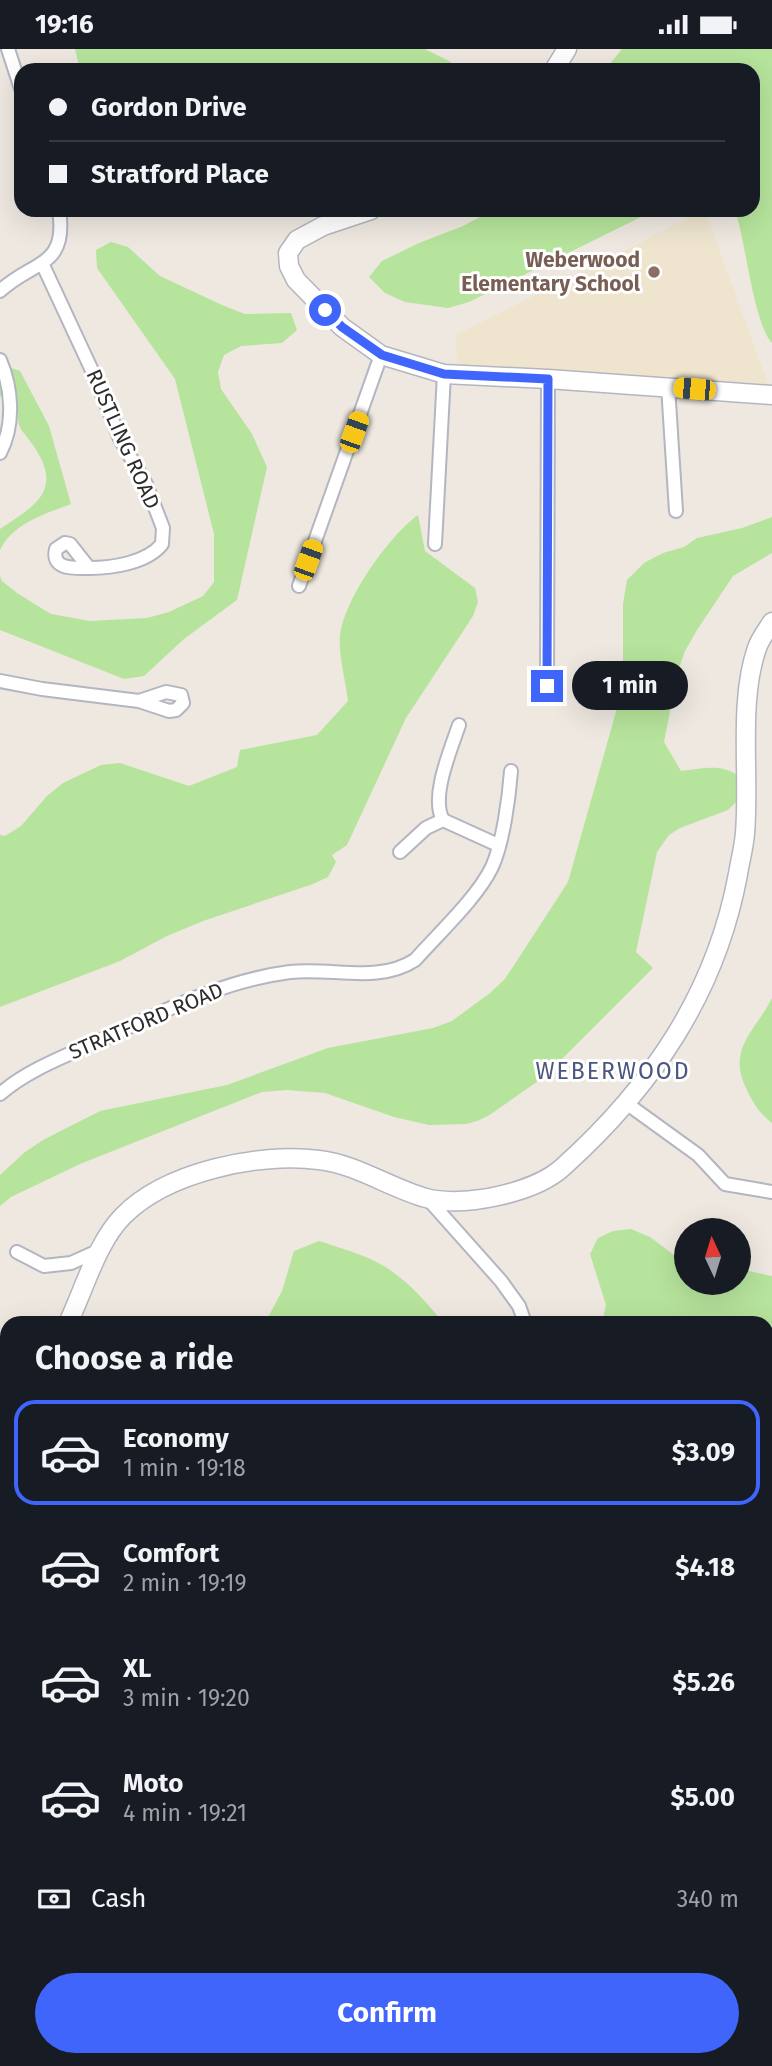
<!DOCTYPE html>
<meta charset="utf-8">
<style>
body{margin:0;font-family:"Fira Sans",sans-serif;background:#20242c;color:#f1f3f6;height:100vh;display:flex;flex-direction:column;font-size:26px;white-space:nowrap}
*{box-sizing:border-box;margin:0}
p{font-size:23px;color:#9ea1a6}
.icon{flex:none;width:38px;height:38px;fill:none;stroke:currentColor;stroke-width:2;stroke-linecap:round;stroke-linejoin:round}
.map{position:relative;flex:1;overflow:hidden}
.details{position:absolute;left:0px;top:1267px;width:774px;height:751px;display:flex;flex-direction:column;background:#171b24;border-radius:21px 21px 0 0;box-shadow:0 7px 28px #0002}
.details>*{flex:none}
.hud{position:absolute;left:14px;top:14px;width:746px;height:154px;border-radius:21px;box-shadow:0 7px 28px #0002;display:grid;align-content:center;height:154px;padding:0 35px;background:#171b24}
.needle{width:46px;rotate:356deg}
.fabs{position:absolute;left:674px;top:1169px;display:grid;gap:14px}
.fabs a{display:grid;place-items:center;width:77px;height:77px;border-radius:50%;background:#171b24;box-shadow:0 7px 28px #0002;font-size:35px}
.end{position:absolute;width:32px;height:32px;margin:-16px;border:9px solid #4065fb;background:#fff;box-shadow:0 0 0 4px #fff}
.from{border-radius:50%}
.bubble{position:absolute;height:49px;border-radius:24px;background:#171b24;box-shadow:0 7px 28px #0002;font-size:23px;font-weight:700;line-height:49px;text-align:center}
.car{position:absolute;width:21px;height:42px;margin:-21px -10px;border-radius:9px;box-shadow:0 0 5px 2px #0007;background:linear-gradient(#f5c518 24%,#345 0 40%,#f5c518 0 76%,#345 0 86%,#f5c518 0)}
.hud b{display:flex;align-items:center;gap:24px;height:66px;font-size:26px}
.hud b+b{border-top:2px solid #363941}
.hud i{width:18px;height:18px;background:#f1f3f6}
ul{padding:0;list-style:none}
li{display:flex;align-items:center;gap:21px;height:105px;margin:0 14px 10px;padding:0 21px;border:4px solid transparent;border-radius:21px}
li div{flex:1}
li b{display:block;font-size:26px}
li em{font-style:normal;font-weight:700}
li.selected{border-color:#4065fb}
li>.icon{width:63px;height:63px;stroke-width:1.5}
h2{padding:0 35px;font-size:32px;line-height:84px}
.pay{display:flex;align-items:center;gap:18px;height:77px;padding:0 35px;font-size:26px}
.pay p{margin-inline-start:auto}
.button{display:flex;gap:14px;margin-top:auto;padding:14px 35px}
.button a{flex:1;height:80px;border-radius:42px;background:#4065fb;color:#fff;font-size:28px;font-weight:700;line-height:80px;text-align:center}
.status{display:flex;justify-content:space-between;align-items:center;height:49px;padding:0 35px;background:#171b24;direction:ltr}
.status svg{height:19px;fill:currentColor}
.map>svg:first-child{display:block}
.education{fill:#efe5cf}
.green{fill:#b6e49c}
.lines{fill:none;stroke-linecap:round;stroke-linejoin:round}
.street-casing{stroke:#b3b6c0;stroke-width:16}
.secondary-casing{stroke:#b3b6c0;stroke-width:21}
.highway-casing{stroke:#c8c8c8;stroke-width:28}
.street{stroke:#fff;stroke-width:12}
.secondary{stroke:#fff;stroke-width:18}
.highway{stroke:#ffa05a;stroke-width:24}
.route{stroke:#4065fb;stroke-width:9}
.education-dot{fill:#8d6e63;stroke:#fff;stroke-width:2.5}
.labels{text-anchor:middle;stroke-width:6;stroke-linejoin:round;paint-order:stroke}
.education-label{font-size:21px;font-weight:bold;fill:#785e54;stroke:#fff;text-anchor:end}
.street-label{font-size:21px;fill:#2d2d2d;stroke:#fff}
.neighbourhood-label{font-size:23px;letter-spacing:2px;fill:#4c567f;stroke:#fff}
</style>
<div class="status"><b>19:16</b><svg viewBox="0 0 49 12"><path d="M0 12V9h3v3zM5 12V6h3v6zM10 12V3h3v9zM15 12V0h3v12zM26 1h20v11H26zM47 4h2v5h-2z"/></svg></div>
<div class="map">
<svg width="772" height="2017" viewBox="0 0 772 2017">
<rect width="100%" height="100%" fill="#eee8e0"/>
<path class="education" d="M705 161 769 337 457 316 456 286Z"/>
<g class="green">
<path d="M75 0H425L451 13 452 21H80Z"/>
<path d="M622 0H772V294C753 273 746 193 735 161H752V21H605Z"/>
<path d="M493 161H655L469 253 448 259 405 253 385 244 369 228 382 212 419 194 463 177Z"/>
<path d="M111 193 128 198 160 227 222 256 245 265 291 264 297 281 282 294 241 297 224 306 218 323 221 340 252 385 267 418 237 551 184 590 144 627 124 630 0 581V527L2 532 17 544 51 565 90 572 147 569 169 563 203 547 214 533V485L175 330 97 219 96 201Z"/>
<path d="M0 315 20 322 49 377 71 455C45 465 13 474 0 501V480C36 456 64 441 33 396 19 376 19 384 17 358L0 347Z"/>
<path d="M418 466 425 502 475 539 478 553 473 567 406 669 347 796 332 806 336 813 328 828 313 835 203 872 167 887 120 912 0 958V786L5 787 21 777 47 747 63 734 101 716 120 714 189 737 237 718 240 701 317 686 348 652C346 634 338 604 340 587 344 550 389 487 418 466Z"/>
<path d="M772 468V504L733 527 697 581 685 602 678 622 664 693 681 722C701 720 725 713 740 729V742L736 753 728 761 680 779 669 786 657 803 636 903 653 919 544 1028 488 1067 477 1072 466 1075 429 1076 394 1068 325 1044 287 1041 262 1043 80 1115 11 1148 0 1157V1126L25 1103 43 1091 100 1062 227 1036 328 999 433 979 452 972 490 944 505 930 568 833 623 638V555L627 531 644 514 663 504 684 498 697 489 742 479Z"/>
<path d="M772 949V1074C759 1064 753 1054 746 1039 727 999 755 983 772 949Z"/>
<path d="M631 1180 650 1188 678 1209 686 1210V1234H738L739 1220 772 1227V1281L767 1284 766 1274H602L606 1256 590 1205 598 1189 613 1182Z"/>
<path d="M319 1192C340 1199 363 1205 382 1216 405 1229 427 1253 443 1274H265L282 1242 294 1202Z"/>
<path d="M767 1460 772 1466V1641H766Z"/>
<path d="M0 1924 7 1931V2011H68L53 2017H0Z"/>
</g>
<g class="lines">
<defs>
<g id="street">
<path d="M8 0 21 40"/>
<path d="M42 214 95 328 120 390 146 435 163 479 162 495C147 514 112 519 89 519"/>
<path d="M0 242C33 211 68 219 59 161"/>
<path d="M0 311C12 339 15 375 0 404"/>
<path d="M668 337 676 462"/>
<path d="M65 494 70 495 89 519C74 519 51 521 56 500Z"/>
<path d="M435 495 444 325"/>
<path d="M299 537 381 306"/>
<path d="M0 632 42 640 139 652 169 662 176 661 183 654 181 646 166 643 139 652"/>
<path d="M547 637 548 330"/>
<path d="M443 771C430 748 451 700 459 676"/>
<path d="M443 771 498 796"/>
<path d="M400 803 426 779 443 771"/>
<path d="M0 1045C26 1022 63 1008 94 994 158 965 220 932 290 923 332 918 378 935 415 911 439 884 477 849 492 818 503 794 509 749 511 722"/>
<path d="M626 1054 698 1106 725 1135 772 1143"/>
<path d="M428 1150 501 1232 519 1257 525 1274"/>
<path d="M17 1203 44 1217 71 1214 100 1201"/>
<path d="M766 1352 772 1353"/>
<path d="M0 1447 7 1453"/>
<path d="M0 1619 7 1610"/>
<path d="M0 1783 7 1794"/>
<path d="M698 2011 716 2017"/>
<path d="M154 2017 175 2011"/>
<path d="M570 2017 571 2011"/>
</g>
<g id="secondary">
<path d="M554 21 567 0"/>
<path d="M371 161 323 177 297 191 288 204 289 217 296 231 342 278 381 306 444 325 548 330 772 346"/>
<path d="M68 1274C84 1241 97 1193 123 1167 166 1123 259 1103 319 1111 356 1115 390 1139 426 1149 463 1159 535 1144 563 1118 652 1038 716 944 738 825 740 812 744 798 745 784 750 726 738 653 757 599 760 590 767 581 772 573"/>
<path d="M0 1377 7 1374"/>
</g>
<path id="highway" d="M290 2017 384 2011 502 2017"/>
</defs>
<use href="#street" class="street-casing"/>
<use href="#secondary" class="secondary-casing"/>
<use href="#highway" class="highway-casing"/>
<use href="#street" class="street"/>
<use href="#secondary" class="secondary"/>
<use href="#highway" class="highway"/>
</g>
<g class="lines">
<path class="route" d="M325 261 342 278 382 306 444 325 548 330 547 637"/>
</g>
<circle class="education-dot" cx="654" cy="223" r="7"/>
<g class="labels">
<g class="education-label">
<text x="640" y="218">Weberwood<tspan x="640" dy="24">Elementary School</tspan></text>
</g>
<g class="street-label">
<text transform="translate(123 390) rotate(66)" y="7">RUSTLING ROAD</text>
<text transform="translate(146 972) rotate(-23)" y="7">STRATFORD ROAD</text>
</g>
<g class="neighbourhood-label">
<text x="613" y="1030">WEBERWOOD</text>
</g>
</g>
</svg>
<div class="fabs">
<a><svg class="needle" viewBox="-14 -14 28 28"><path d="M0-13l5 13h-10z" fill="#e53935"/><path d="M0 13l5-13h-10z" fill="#9ea1a6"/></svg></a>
</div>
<i class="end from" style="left:325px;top:261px"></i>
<i class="end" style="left:547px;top:637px"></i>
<div class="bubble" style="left:572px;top:612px;width:116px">1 min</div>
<i class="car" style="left:694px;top:340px;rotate:275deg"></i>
<i class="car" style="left:354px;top:383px;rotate:20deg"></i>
<i class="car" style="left:308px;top:511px;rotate:20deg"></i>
<div class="hud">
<b><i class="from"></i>Gordon Drive</b>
<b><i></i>Stratford Place</b>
</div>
<section class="details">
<h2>Choose a ride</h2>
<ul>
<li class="selected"><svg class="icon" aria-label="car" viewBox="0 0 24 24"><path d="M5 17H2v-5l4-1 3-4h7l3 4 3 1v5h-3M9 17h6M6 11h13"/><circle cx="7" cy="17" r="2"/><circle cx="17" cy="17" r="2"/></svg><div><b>Economy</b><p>1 min · 19:18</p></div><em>$3.09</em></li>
<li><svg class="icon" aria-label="car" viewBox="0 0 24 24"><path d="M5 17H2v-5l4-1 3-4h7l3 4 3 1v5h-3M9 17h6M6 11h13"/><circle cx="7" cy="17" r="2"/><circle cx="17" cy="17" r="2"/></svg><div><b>Comfort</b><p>2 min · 19:19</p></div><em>$4.18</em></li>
<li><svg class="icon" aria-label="car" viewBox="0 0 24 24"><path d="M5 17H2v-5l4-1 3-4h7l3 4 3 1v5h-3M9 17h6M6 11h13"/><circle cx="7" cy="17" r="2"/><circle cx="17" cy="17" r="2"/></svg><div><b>XL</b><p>3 min · 19:20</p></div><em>$5.26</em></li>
<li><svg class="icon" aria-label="car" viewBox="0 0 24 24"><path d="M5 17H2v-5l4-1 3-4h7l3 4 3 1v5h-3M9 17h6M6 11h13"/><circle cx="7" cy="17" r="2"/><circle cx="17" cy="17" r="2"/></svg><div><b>Moto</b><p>4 min · 19:21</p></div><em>$5.00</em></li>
</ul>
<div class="pay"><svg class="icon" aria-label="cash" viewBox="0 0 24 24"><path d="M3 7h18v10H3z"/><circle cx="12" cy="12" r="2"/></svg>Cash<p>340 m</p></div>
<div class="button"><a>Confirm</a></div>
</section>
</div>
